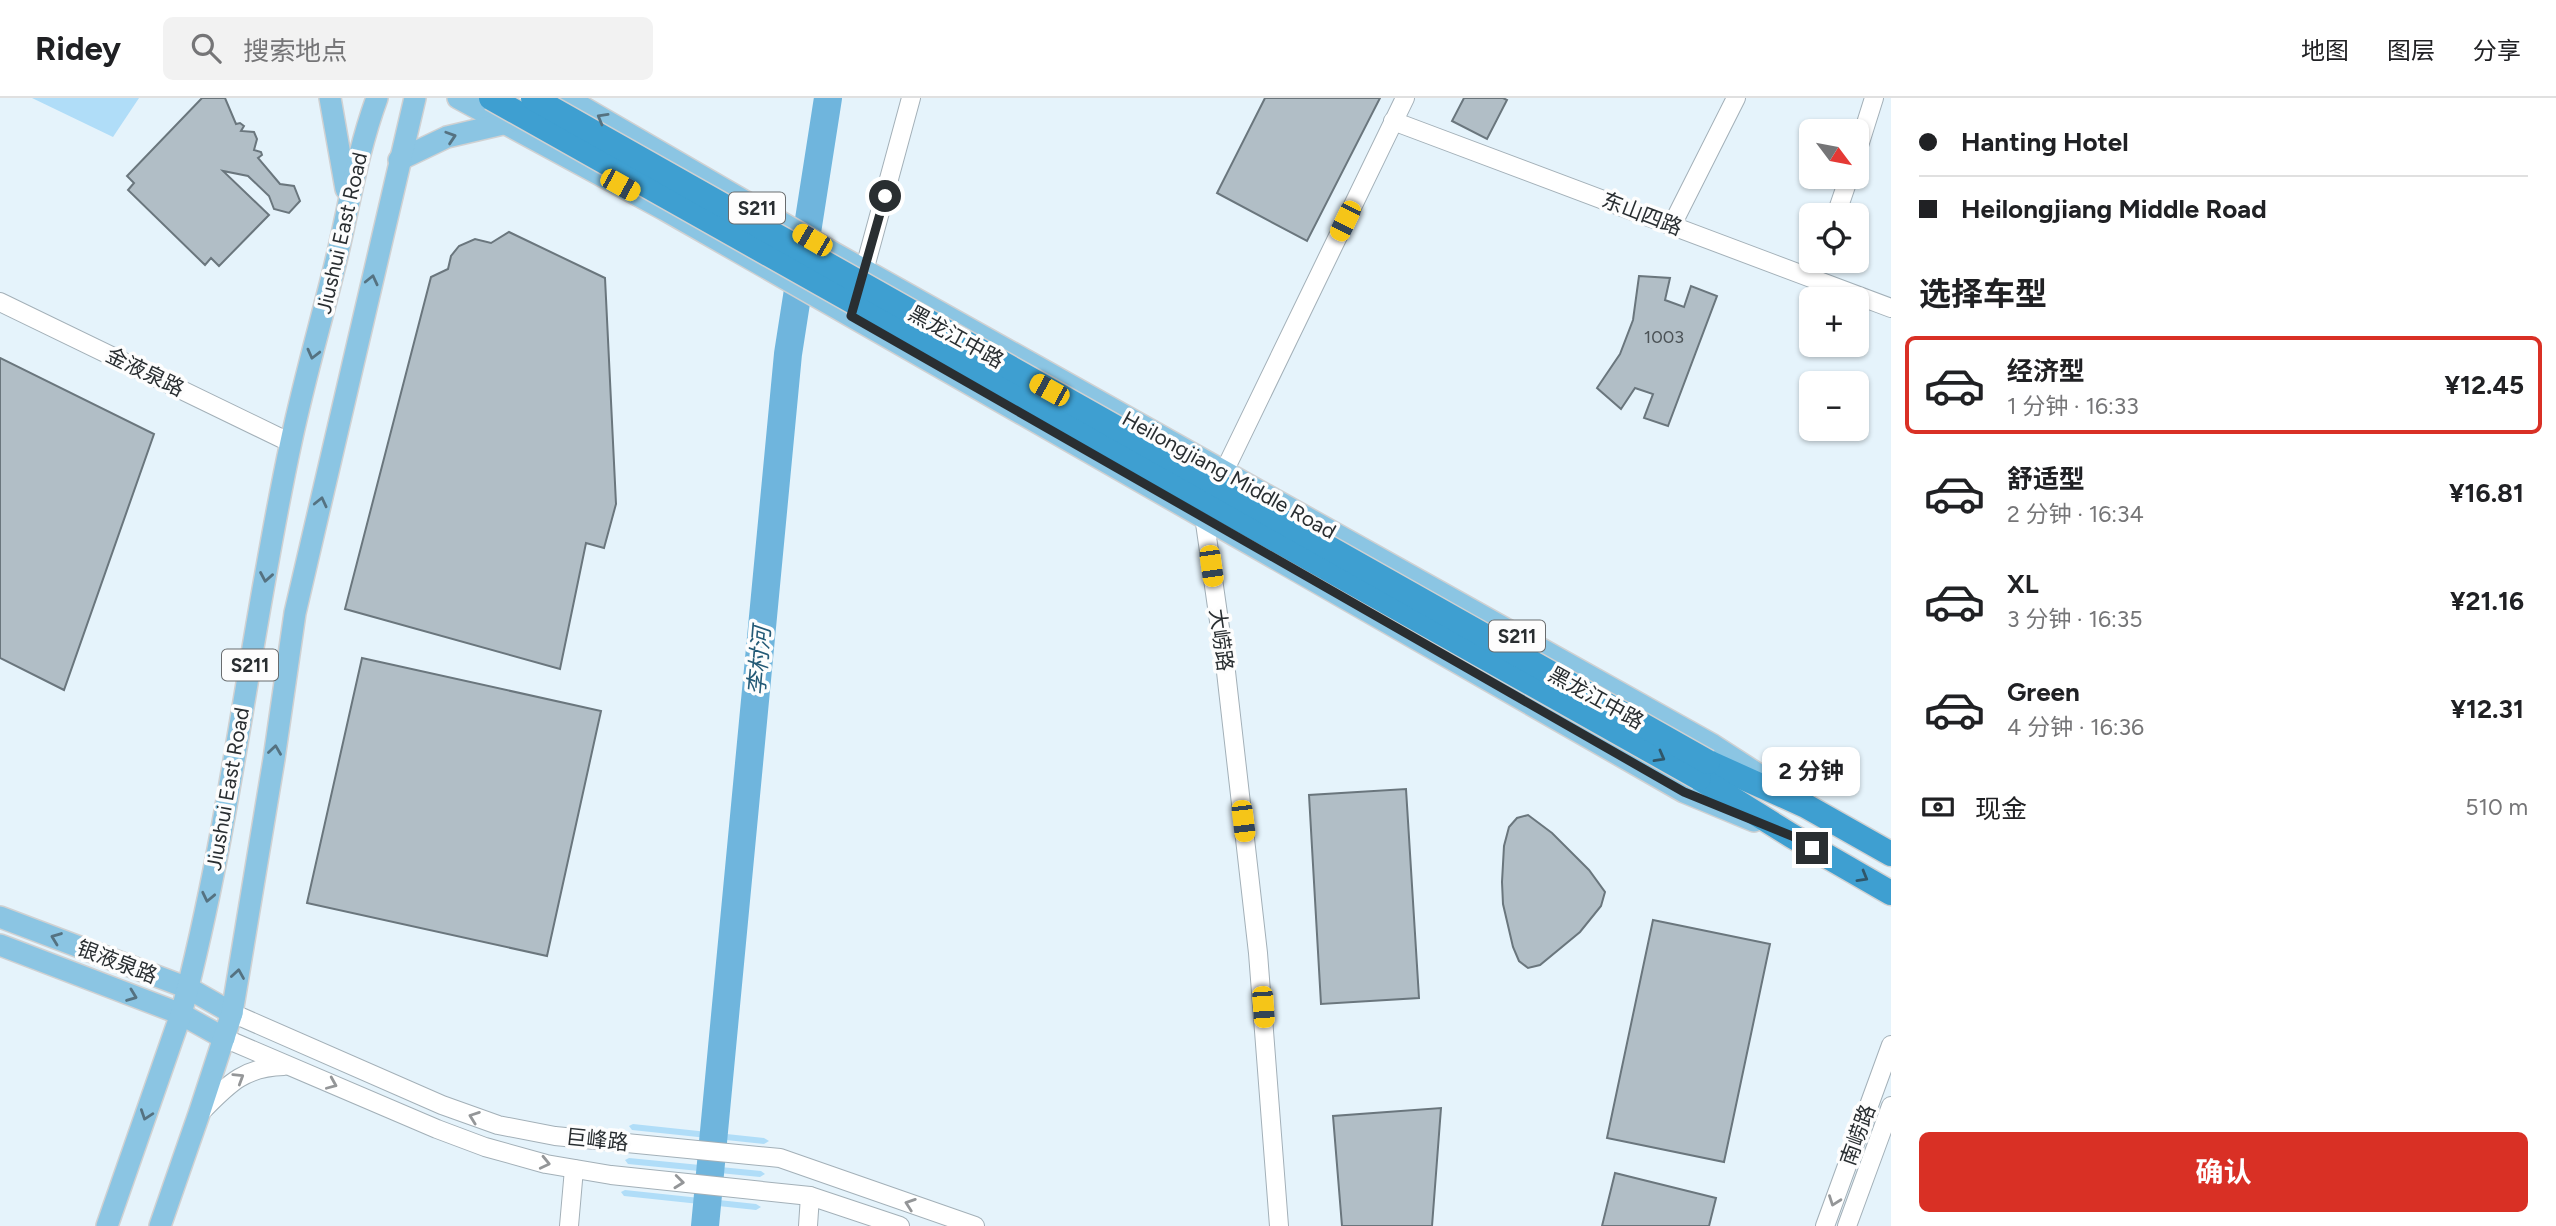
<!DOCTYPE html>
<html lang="zh">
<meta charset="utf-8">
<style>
body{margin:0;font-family:Figtree,"Noto Sans SC",sans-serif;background:#f2f2f2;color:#202124;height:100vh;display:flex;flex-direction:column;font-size:26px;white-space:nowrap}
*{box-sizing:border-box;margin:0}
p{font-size:23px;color:#757577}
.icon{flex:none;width:38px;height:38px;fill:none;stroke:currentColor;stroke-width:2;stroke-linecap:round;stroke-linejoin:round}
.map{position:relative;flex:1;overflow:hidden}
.details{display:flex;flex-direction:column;background:#fff;width:665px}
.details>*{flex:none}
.hud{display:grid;align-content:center;height:154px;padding:0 28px;background:#fff}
.needle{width:46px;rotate:122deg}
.tools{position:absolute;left:1799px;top:21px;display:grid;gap:14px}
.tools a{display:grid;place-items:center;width:70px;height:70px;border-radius:10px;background:#fff;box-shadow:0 2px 5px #0004;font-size:35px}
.end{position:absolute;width:32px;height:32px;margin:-16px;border:9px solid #292e31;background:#fff;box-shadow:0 0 0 4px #fff}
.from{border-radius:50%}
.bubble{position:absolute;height:49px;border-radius:10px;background:#fff;box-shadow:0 2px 5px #0004;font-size:23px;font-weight:700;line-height:49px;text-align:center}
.car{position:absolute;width:21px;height:42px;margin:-21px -10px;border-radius:9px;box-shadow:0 0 5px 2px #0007;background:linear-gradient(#f5c518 24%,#345 0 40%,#f5c518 0 76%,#345 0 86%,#f5c518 0)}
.hud b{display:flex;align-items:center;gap:24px;height:66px;font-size:26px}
.hud b+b{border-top:2px solid #e0e0e0}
.hud i{width:18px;height:18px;background:#202124}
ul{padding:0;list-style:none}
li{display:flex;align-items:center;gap:21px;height:98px;margin:0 14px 10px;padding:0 14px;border:4px solid transparent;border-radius:10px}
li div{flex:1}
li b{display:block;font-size:26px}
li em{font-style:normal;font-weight:700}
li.selected{border-color:#d93025}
li>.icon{width:63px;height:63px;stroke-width:1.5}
h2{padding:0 28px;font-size:32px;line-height:84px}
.pay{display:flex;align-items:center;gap:18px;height:77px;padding:0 28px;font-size:26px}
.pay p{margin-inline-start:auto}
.action{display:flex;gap:14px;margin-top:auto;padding:14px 28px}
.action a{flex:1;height:80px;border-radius:10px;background:#d93025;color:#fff;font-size:28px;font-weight:700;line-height:80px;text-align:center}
header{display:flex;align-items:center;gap:42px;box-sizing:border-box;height:98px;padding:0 35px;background:#fff;border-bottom:2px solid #e0e0e0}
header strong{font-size:33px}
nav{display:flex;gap:38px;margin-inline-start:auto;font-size:24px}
.search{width:490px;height:63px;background:#f2f2f2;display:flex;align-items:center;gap:18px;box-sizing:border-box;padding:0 24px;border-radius:10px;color:#757577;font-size:26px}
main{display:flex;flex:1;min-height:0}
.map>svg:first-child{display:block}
.green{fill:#b0ddf8}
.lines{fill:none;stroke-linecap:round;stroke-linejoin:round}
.river{stroke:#6fb5dd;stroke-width:28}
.building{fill:#b1bec6;stroke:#6a767d;stroke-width:2}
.minor-casing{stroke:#a3b0b8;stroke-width:20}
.major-casing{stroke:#d0d1d2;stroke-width:24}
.highway-casing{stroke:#d0d1d2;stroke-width:27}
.minor{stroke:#fff;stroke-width:18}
.major{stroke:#8bc5e3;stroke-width:21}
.highway{stroke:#3e9fd1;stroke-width:24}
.highway-bridge-casing{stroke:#d0d1d2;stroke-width:27;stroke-linecap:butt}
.highway-bridge{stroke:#3e9fd1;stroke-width:24}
.oneway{stroke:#557281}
.oneway2{stroke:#305669}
.oneway3{stroke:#949698}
.route{stroke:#292e31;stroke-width:9}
.labels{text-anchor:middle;stroke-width:7;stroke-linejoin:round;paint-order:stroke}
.number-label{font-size:18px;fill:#4b5256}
.shield{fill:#fdfdfd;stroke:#696c6e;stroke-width:2}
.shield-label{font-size:19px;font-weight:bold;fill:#292e31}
.street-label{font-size:21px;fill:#292e31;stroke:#fdfdfd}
.water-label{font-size:23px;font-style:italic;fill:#245a76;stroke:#fdfdfd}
</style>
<header>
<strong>Ridey</strong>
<div class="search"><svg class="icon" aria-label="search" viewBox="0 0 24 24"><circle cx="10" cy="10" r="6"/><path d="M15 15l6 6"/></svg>搜索地点</div>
<nav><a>地图</a><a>图层</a><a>分享</a></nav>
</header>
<main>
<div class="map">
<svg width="1891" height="1128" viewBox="0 0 1891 1128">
<rect width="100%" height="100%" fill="#e5f3fb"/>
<g class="green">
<path d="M32 0H139L113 39Z"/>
<path d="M633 1026 764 1040 769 1043 764 1046 632 1032 629 1028Z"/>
<path d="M629 1060 761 1073 765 1076 760 1079 628 1066 625 1062Z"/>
<path d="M625 1092 756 1106 761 1109 756 1112 624 1098 621 1094Z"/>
</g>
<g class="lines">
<path class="river" d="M705 1128 788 256 828 0"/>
</g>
<g class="building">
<path d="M202 0H225L236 26 240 25 244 28 241 33 254 34 257 41 254 52 261 54 262 57 258 60 280 86 294 88 300 103 289 115 274 111 269 98 248 78 223 73 269 117 219 168 211 160 205 167 128 92 134 85 127 78Z"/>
<path d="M1265 0H1380L1307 143 1217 95Z"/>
<path d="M1464 0H1503L1507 2 1487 41 1452 23Z"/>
<path d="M509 134 605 180 616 406 604 450 586 445 560 571 345 511 431 179 448 171 451 158 459 148 475 141 491 145Z"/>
<path d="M1639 178 1670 180 1665 202 1684 209 1691 188 1717 198 1668 328 1644 320 1653 296 1635 290 1621 311 1597 290 1620 256 1633 222Z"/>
<path d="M0 260 154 336 64 592 0 560Z"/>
<path d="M362 560 601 613 547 858 307 805Z"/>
<path d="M1406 691 1419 900 1321 906 1309 697Z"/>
<path d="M1528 717 1552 735 1589 772 1605 794 1601 808 1580 834 1540 867 1528 870 1519 863 1513 849 1503 806 1502 784 1504 748 1509 729 1517 720Z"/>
<path d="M1653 822 1770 846 1724 1064 1607 1040Z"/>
<path d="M1441 1010 1432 1128H1342L1333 1018Z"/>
<path d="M1615 1075 1716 1100 1709 1128H1602Z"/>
</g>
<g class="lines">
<defs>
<g id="minor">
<path d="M1393 23 1891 210"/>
<path d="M1857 54 1874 0"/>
<path d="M1836 117 1849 79"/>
<path d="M1672 127 1736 0"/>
<path d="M861 184 911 0"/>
<path d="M0 204 291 345"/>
<path d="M1219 384 1405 0"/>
<path d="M1208 410 1204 418 1225 565 1258 855 1279 1128"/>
<path d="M232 915 442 1007 498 1027 555 1038 780 1060 975 1128"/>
<path d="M224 940 437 1031 485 1049 546 1066 611 1077 810 1098 900 1128"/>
<path d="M199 1016C227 988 242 969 284 968"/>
<path d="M569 1128 574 1071"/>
<path d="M808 1128 810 1098"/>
<path d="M1825 1128 1891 947"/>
<path d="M1847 1128 1891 1008"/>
</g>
<g id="major">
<path d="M330 0 346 91"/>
<path d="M458 0 665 112 1684 694 1754 723"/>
<path d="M567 0 834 155 1713 647 1764 680"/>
<path d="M399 62 447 39 507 25"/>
<path d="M0 819 188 890 232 915"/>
<path d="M0 847 181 916 224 940"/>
<path d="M107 1128 181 916C231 729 250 534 291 344 303 287 319 231 333 175 348 116 356 57 377 0"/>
<path d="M160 1128 199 1016 232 915 274 661 295 515 415 0"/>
</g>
<g id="highway">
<path d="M1708 664 1806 708 1891 756"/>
<path d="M1699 680 1792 738 1891 795"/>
</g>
</defs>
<use href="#minor" class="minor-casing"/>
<use href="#major" class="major-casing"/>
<use href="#highway" class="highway-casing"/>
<use href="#minor" class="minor"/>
<use href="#major" class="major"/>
<use href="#highway" class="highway"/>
<defs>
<g id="highway-bridge">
<path d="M491 0 1699 680"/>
<path d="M533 0 1708 664"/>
</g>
</defs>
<use href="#highway-bridge" class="highway-bridge-casing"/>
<use href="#highway-bridge" class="highway-bridge"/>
</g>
<defs><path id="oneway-chevron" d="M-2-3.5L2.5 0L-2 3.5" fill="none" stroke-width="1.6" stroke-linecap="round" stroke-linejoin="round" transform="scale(1.75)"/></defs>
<g class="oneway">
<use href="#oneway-chevron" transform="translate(602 20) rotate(-150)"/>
<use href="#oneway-chevron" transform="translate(451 39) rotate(-18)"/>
<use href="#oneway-chevron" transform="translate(372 182) rotate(-77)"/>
<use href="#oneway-chevron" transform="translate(313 256) rotate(104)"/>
<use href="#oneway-chevron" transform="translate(321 404) rotate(-77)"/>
<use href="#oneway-chevron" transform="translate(266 479) rotate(100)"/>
<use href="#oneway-chevron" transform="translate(275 652) rotate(-82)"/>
<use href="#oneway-chevron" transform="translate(208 799) rotate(102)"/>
<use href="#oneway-chevron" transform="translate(56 840) rotate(-159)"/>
<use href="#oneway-chevron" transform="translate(238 876) rotate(-81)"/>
<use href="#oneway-chevron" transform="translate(132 898) rotate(21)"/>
<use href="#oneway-chevron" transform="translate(146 1017) rotate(109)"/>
</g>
<g class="oneway2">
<use href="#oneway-chevron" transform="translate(1660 659) rotate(29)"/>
<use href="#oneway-chevron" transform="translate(1863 779) rotate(30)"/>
</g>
<g class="oneway3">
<use href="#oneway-chevron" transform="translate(239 980) rotate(-32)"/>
<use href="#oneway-chevron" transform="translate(332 986) rotate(23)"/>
<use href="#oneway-chevron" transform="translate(474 1019) rotate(-160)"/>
<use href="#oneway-chevron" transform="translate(545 1065) rotate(13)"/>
<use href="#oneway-chevron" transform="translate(679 1084) rotate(6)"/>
<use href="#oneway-chevron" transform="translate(1834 1103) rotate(110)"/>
<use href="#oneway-chevron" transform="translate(910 1106) rotate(-161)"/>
</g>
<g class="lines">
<path class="route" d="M885 98 851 218 1684 694 1792 738 1812 750"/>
</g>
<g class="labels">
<g class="number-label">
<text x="1664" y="245">1003</text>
</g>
<g class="shield">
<rect x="729" y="94.5" width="56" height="31" rx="5"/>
<rect x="1489" y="522.5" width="56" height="31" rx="5"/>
<rect x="222" y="551.5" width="56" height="31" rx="5"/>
</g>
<g class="shield-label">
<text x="757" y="117">S211</text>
<text x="1517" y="545">S211</text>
<text x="250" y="574">S211</text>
</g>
<g class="street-label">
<text transform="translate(1642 116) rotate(21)" y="7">东山四路</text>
<text transform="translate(342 135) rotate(-77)" y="7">Jiushui East Road</text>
<text transform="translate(956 239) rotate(29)" y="7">黑龙江中路</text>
<text transform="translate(145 274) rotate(26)" y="7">金液泉路</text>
<text transform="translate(1229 377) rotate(29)" y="7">Heilongjiang Middle Road</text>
<text transform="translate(1221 542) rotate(82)" y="7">大崂路</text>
<text transform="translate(1596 600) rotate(29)" y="7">黑龙江中路</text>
<text transform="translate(228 691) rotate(-80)" y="7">Jiushui East Road</text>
<text transform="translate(117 864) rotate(21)" y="7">银液泉路</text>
<text transform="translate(1858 1037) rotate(-70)" y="7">南崂路</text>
<text transform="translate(597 1042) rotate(6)" y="7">巨峰路</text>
</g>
<g class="water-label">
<text transform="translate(759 563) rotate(-85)" y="8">李村河</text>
</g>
</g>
</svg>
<div class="tools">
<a><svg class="needle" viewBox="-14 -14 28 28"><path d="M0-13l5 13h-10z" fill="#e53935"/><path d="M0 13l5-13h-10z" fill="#757577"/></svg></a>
<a><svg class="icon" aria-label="locate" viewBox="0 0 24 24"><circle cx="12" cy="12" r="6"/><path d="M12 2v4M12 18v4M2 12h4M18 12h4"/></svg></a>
<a>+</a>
<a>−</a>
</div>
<i class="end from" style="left:885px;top:98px"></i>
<i class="end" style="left:1812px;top:750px"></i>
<div class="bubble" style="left:1762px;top:649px;width:98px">2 分钟</div>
<i class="car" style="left:620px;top:87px;rotate:119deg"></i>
<i class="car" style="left:1345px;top:123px;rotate:206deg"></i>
<i class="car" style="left:812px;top:142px;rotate:300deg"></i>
<i class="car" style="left:1049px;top:292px;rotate:299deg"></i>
<i class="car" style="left:1211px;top:468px;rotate:172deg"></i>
<i class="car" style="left:1243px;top:723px;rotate:173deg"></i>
<i class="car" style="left:1263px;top:909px;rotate:176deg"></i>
</div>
<section class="details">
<div class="hud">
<b><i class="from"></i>Hanting Hotel</b>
<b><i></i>Heilongjiang Middle Road</b>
</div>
<h2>选择车型</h2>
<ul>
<li class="selected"><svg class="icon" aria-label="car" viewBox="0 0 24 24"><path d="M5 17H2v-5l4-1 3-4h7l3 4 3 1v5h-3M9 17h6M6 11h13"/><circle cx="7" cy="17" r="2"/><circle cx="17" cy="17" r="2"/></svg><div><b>经济型</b><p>1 分钟 · 16:33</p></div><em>¥12.45</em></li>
<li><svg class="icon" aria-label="car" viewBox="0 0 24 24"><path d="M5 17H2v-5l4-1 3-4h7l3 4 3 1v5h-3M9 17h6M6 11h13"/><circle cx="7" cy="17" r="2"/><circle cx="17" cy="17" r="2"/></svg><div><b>舒适型</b><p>2 分钟 · 16:34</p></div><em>¥16.81</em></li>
<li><svg class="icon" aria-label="car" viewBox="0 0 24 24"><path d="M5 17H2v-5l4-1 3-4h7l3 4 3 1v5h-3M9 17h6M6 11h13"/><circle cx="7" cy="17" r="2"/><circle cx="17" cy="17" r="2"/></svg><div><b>XL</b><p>3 分钟 · 16:35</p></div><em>¥21.16</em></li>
<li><svg class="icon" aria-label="car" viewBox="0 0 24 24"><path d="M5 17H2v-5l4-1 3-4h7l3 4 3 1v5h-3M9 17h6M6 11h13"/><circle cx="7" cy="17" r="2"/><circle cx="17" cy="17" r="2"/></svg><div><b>Green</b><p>4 分钟 · 16:36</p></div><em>¥12.31</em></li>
</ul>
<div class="pay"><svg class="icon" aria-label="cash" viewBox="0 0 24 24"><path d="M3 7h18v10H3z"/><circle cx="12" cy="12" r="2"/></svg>现金<p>510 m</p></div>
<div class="action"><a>确认</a></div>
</section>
</main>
